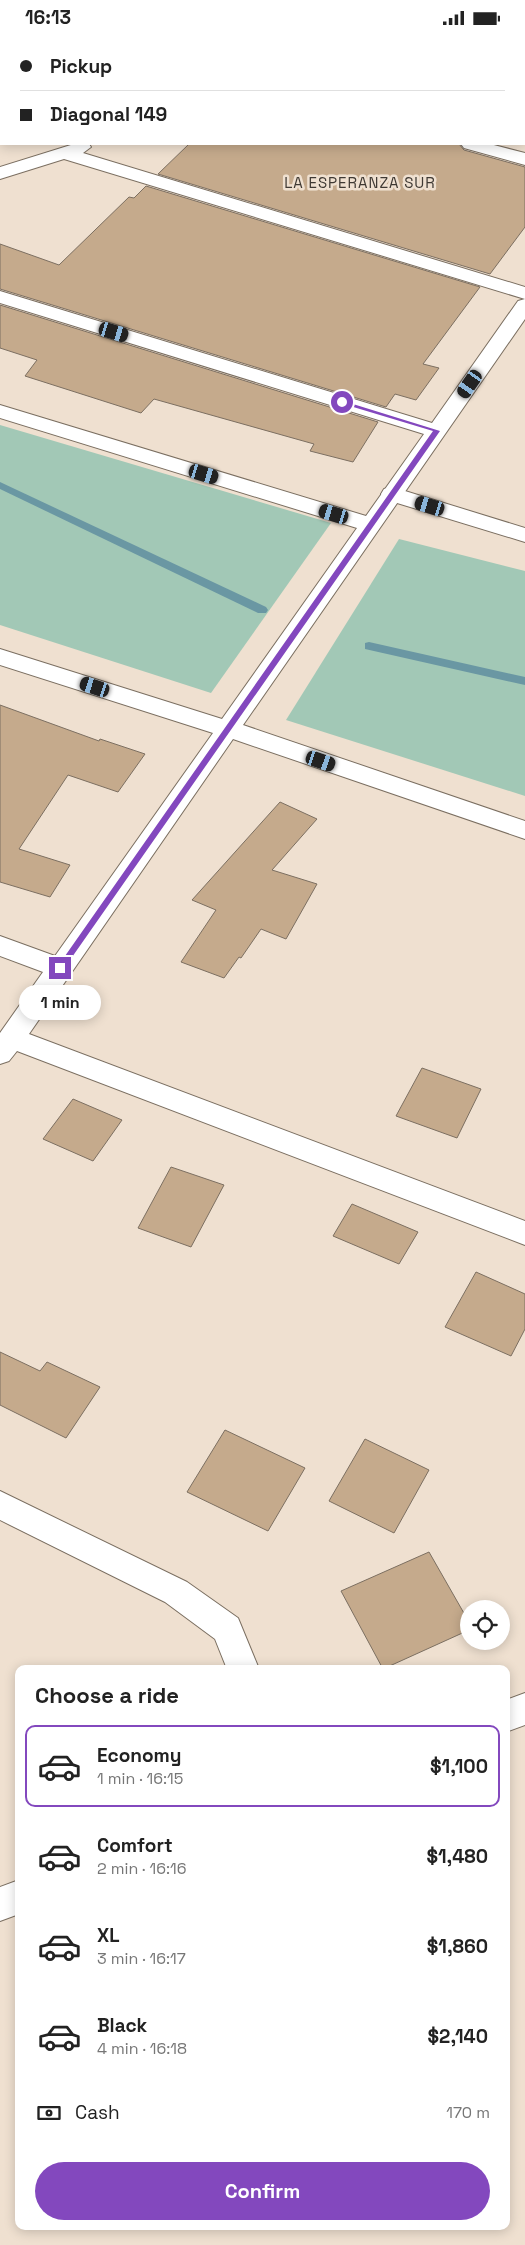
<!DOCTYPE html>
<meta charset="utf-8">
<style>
body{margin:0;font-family:"Space Grotesk",sans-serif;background:#f2f2f2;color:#222;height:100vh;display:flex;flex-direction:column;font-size:19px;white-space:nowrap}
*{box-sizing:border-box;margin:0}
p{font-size:16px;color:#767676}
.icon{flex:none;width:28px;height:28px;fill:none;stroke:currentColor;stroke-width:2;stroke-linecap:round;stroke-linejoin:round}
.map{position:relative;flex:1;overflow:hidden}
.panel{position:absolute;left:15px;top:1630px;width:495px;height:565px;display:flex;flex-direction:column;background:#fff;border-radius:10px;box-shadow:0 2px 12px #0003}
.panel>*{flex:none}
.hud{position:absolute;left:0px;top:0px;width:525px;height:110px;box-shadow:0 2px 12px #0003;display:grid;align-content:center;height:110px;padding:0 20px;background:#fff}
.fabs{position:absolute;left:460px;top:1565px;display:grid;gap:10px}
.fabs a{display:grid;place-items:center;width:50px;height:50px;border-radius:50%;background:#fff;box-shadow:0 2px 12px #0003;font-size:25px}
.end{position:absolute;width:22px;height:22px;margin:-11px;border:6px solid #8348be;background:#fff;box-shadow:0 0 0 2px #fff}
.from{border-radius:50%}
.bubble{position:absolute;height:35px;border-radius:18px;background:#fff;box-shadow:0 2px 12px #0003;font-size:16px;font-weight:700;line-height:35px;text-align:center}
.car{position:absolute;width:15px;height:30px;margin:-15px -8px;border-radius:6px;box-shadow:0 0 4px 1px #0007;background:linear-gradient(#222 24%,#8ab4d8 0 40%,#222 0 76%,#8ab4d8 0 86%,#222 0)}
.hud b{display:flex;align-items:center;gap:18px;height:48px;font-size:19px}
.hud b+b{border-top:1px solid #e0e0e0}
.hud i{width:12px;height:12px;background:#222}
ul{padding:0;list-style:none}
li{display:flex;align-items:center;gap:15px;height:82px;margin:0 10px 8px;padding:0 10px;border:2px solid transparent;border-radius:10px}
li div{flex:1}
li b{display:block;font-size:19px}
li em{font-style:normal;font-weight:700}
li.current{border-color:#8348be}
li>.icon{width:45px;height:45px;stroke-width:1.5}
h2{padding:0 20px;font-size:22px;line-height:60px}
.pay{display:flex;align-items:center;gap:12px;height:55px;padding:0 20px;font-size:19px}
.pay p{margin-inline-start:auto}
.primary-button{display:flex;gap:10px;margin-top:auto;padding:10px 20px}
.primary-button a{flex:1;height:58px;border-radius:30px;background:#8348be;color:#fff;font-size:20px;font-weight:700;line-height:58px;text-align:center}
.status{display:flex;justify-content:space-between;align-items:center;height:35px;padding:0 25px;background:#fff;direction:ltr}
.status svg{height:14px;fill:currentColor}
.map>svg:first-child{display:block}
.green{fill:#a2c8b6}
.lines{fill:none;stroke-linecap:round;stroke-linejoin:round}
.stream{fill:#6a97a3;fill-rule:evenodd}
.building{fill:#c5aa8c;stroke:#7c6f61}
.service-casing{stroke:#7b6f61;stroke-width:2}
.minor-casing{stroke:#7b6f61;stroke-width:2}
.service{fill:#fff;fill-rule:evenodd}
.minor{fill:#fff;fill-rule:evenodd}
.route{fill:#8348be}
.labels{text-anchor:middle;stroke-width:5;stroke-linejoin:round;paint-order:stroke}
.far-neighbourhood-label{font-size:15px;letter-spacing:1px;fill:#3f3933;stroke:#efe0d0}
</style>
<div class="status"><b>16:13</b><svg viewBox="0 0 49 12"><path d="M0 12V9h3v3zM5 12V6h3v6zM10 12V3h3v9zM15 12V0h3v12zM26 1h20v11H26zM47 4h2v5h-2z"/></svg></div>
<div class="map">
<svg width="525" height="2210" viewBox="0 0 525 2210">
<rect width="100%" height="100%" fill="#efe0d0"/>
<g class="green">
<path d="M0 390 331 488 211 658 0 590Z"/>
<path d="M399 504 525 536V761L286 685Z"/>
</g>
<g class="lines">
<g class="stream">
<path d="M0 447 266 572 268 575 266 578H258L0 454Z"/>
<path d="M369 607 525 642V650L365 614V608Z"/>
</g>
</g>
<g class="building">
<path d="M189 109H459L464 115 525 132V192L490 239 158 139Z"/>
<path d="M146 151 480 252 423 329 439 333 416 365 395 359 386 372 0 254V209L59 230 129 162 134 163Z"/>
<path d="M0 270 378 387 353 427 310 416 314 409 154 364 141 378 25 341 37 325 0 313Z"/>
<path d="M0 670 99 706 100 704 145 719 118 757 68 740 19 814 70 830 50 862 0 847Z"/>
<path d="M280 767 317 784 272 835 317 849 286 904 261 894 241 923 239 922 224 943 181 927 216 875 192 865Z"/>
<path d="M422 1033 481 1054 457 1103 396 1081Z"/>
<path d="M73 1064 122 1085 93 1126 43 1104Z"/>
<path d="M171 1132 224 1150 191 1212 138 1193Z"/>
<path d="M352 1169 418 1197 399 1229 333 1201Z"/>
<path d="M476 1237 525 1259V1294L511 1321 445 1292Z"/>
<path d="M0 1317 40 1336 47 1327 100 1352 66 1403 0 1370Z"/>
<path d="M225 1395 305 1433 268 1496 187 1457Z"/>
<path d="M365 1404 429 1435 394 1498 329 1466Z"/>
<path d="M429 1517 469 1587V1595L383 1634 341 1556Z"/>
</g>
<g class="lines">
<defs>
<path id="service" d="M392 452 525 493V507L384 464 381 459 384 454Z"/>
<g id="minor">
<path d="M290 0H308L309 1H291Z"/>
<path d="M484 0H506L507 1H485Z"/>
<rect x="524" y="3" width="1" height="10"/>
<path d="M74 109H89L91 112 83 118 525 252V264L64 124 0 144V132Z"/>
<path d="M461 109H490L525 118V130L464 113Z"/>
<path d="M0 256 432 388 518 266 525 264V284L243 690 525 786V804L233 704 29 999 525 1186V1210L17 1016 9 1026 0 1029V998L43 937 0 921V901L55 921 213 698 0 630V614L222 684 357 493 0 383V370L366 481 424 399 0 268Z"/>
<path d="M0 1456 187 1547 238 1583 259 1634H227L215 1604 165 1567 0 1485Z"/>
<path d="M525 1658V1690L506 1697V1665Z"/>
<path d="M19 1845V1879L0 1886V1852Z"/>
</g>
</defs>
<use href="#service" class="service-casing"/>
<use href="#minor" class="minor-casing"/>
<use href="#service" class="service"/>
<use href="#minor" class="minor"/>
</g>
<path class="route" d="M340 365 440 396 63 935H58V931L433 396 340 368Z"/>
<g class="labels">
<g class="far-neighbourhood-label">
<text x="360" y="153">LA ESPERANZA SUR</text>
</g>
</g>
</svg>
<div class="fabs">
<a><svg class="icon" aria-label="locate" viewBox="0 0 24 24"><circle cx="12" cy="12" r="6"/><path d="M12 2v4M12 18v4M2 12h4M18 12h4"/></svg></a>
</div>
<i class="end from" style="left:342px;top:367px"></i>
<i class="end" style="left:60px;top:933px"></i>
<div class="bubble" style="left:19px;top:950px;width:82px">1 min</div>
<i class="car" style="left:114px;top:297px;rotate:107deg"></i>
<i class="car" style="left:470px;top:349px;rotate:215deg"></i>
<i class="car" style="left:204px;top:439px;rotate:107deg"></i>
<i class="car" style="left:430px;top:471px;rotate:287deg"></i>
<i class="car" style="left:334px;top:479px;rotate:287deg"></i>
<i class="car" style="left:95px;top:652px;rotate:288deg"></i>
<i class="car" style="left:321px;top:726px;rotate:109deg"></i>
<div class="hud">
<b><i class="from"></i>Pickup</b>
<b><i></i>Diagonal 149</b>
</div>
<section class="panel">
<h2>Choose a ride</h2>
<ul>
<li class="current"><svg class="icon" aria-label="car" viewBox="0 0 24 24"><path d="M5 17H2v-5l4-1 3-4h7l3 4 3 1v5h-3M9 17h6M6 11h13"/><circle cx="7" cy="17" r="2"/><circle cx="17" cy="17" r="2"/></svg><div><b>Economy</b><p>1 min · 16:15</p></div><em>$1,100</em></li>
<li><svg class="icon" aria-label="car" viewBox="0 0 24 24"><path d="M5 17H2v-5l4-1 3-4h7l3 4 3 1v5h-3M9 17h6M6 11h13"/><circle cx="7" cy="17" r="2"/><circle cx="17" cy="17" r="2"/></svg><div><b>Comfort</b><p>2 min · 16:16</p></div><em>$1,480</em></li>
<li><svg class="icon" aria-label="car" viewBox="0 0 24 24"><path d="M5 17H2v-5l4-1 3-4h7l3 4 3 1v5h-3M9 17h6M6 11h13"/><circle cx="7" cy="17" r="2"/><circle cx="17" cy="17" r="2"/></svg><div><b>XL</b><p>3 min · 16:17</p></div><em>$1,860</em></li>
<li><svg class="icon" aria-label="car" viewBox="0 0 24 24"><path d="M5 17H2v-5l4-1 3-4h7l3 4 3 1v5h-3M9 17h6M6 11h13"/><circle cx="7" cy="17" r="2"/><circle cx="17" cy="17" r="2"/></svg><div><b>Black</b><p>4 min · 16:18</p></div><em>$2,140</em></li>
</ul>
<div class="pay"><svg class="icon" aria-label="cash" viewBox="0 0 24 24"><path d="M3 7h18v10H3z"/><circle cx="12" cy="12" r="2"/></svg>Cash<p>170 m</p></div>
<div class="primary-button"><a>Confirm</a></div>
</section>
</div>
